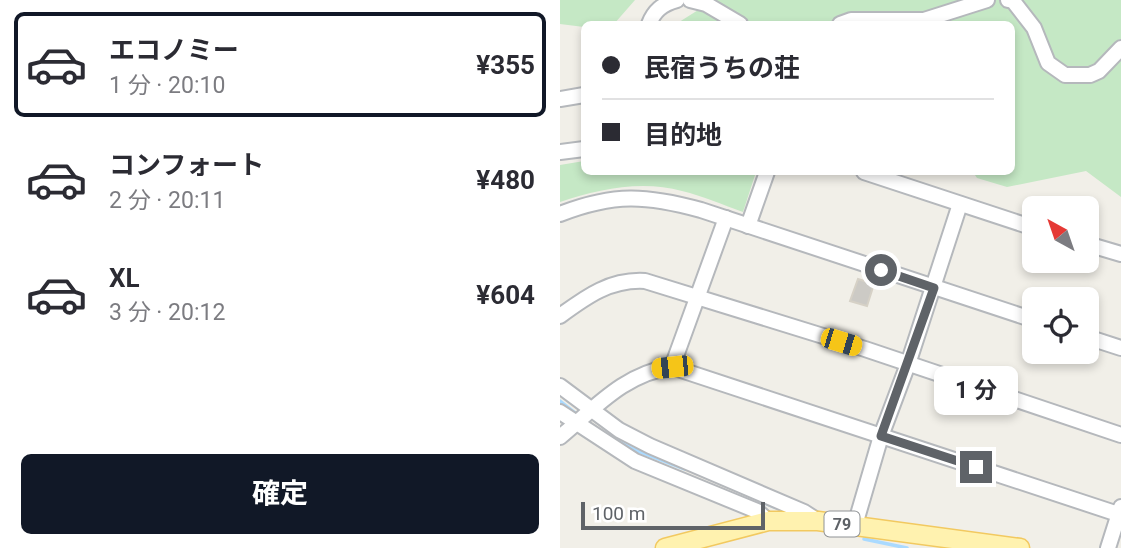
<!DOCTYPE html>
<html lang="ja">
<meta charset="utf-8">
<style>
body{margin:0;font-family:Roboto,"Noto Sans JP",sans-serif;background:#f2f2f3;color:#2b2b33;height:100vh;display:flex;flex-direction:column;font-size:26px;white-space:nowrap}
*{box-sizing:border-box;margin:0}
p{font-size:23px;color:#7c7c81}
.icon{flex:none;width:38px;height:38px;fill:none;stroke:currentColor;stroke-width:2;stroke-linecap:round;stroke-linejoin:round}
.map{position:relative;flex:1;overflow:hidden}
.drawer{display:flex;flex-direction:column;background:#fff;width:560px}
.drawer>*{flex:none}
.banner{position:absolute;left:21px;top:21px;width:434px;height:154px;border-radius:10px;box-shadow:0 4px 10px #0003;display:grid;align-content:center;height:154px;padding:0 21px;background:#fff}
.needle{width:46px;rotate:320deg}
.controls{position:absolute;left:462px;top:196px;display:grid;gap:14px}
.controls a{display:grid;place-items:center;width:77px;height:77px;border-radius:10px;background:#fff;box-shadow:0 4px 10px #0003;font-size:35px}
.scale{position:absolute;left:21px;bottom:18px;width:184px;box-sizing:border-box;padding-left:7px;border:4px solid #5f6368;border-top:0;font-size:19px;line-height:24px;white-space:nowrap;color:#5f6368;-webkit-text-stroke:5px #fff;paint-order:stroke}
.end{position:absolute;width:32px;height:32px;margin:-16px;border:9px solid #5f6368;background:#fff;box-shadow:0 0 0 4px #fff}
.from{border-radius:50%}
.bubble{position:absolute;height:49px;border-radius:10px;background:#fff;box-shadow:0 4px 10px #0003;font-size:23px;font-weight:700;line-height:49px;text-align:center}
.car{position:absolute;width:21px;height:42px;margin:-21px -10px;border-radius:9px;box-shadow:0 0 5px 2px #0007;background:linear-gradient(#f5c518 24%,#345 0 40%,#f5c518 0 76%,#345 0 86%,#f5c518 0)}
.banner b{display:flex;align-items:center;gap:24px;height:66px;font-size:26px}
.banner b+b{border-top:2px solid #e1e1e2}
.banner i{width:18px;height:18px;background:#2b2b33}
ul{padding:12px 0 0;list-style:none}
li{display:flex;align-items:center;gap:21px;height:105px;margin:0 14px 10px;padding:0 7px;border:4px solid transparent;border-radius:10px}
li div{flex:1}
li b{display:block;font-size:26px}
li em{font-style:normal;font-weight:700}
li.selected{border-color:#111827}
li>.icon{width:63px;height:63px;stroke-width:1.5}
.button{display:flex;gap:14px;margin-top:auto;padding:14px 21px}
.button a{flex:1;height:80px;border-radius:10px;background:#111827;color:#fff;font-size:28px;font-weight:700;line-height:80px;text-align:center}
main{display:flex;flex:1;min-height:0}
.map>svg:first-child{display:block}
.green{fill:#c5e8c5}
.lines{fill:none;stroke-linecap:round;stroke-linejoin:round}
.stream{stroke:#aadaff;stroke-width:3.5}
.building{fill:#cccac5;stroke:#d6d1c6;stroke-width:2}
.minor-casing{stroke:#b5b8bc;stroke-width:18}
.major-casing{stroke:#f2c960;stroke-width:21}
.minor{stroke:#fff;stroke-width:14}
.major{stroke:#fff2af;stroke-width:18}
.route{stroke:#5f6368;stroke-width:9}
.labels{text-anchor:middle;stroke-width:5;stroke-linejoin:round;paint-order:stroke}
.shield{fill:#fff;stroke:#8f9295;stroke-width:2}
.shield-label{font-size:16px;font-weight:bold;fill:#5f6368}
</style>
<main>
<section class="drawer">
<ul>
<li class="selected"><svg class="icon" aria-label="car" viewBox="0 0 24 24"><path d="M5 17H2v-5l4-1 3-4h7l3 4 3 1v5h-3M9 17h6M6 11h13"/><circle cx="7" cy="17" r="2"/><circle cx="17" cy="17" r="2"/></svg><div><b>エコノミー</b><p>1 分 · 20:10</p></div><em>¥355</em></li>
<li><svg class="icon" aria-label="car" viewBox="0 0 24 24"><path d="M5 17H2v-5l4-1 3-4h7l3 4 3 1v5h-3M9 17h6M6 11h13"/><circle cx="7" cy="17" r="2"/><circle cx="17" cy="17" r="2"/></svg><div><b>コンフォート</b><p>2 分 · 20:11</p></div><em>¥480</em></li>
<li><svg class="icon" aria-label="car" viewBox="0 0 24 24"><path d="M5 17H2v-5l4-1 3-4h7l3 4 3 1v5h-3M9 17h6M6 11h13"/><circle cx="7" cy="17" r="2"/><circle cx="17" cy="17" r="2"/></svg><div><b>XL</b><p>3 分 · 20:12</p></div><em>¥604</em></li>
</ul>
<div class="button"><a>確定</a></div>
</section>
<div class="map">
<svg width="561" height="548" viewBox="0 0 561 548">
<rect width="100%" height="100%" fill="#f1efe8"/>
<g class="green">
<path d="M0 0H75L54 24H24V27L0 24Z"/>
<path d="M154 0H561V197L526 171 447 187 417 178 413 172H452V24H116Z"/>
<path d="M24 161V172H196L183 212C163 205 143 196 122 191 82 180 38 189 0 202V165Z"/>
</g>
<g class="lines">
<g class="stream">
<path d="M0 401 19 416"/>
<path d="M52 438 73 449 125 469"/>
<path d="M200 501 214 507"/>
<path d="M304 539 347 548"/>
</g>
</g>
<path class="building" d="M298 279 314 284 307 306 290 301Z"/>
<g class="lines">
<defs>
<g id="minor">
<path d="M130 0 146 4 180 24"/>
<path d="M448 0 453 1 474 28 488 63 505 75H530L539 71 561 48"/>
<path d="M89 24C94 11 102 4 117 0"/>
<path d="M280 24 291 20H364L427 0"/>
<path d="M0 99 24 95"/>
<path d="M0 152 24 149"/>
<path d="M304 172 474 228"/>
<path d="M0 214C54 193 86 195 141 210L474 320"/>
<path d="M188 226 207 172"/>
<path d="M527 244 561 254"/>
<path d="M0 316C27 296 51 279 85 281L305 349 561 435"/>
<path d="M527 337 561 348"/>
<path d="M112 367 166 218"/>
<path d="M0 386 59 430 90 446 244 512 258 521"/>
<path d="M0 412 75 461 197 511 208 521"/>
<path d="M0 437C35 408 65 373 112 367L558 514"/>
<path d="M295 525 321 436 348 364 400 204"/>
<path d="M548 548 561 507"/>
</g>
<path id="major" d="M105 548 208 521H258L460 548"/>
</defs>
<use href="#minor" class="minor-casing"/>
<use href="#major" class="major-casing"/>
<use href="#minor" class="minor"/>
<use href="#major" class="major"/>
</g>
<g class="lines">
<path class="route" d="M321 270 374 288 321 436 416 467"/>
</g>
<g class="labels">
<rect class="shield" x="264.5" y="511.5" width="35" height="25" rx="5"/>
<g class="shield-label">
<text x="282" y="530">79</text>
</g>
</g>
</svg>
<div class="controls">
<a><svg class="needle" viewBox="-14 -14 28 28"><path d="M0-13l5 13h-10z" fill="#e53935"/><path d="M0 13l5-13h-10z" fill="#7c7c81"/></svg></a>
<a><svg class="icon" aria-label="locate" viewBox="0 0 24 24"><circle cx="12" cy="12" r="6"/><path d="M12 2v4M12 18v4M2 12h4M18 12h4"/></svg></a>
</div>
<div class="scale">100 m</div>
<i class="end from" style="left:321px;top:270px"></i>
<i class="end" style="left:416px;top:467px"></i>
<div class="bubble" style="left:374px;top:366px;width:84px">1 分</div>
<i class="car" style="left:281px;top:342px;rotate:107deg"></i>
<i class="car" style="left:112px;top:367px;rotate:264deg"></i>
<div class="banner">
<b><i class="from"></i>民宿うちの荘</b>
<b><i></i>目的地</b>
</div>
</div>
</main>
